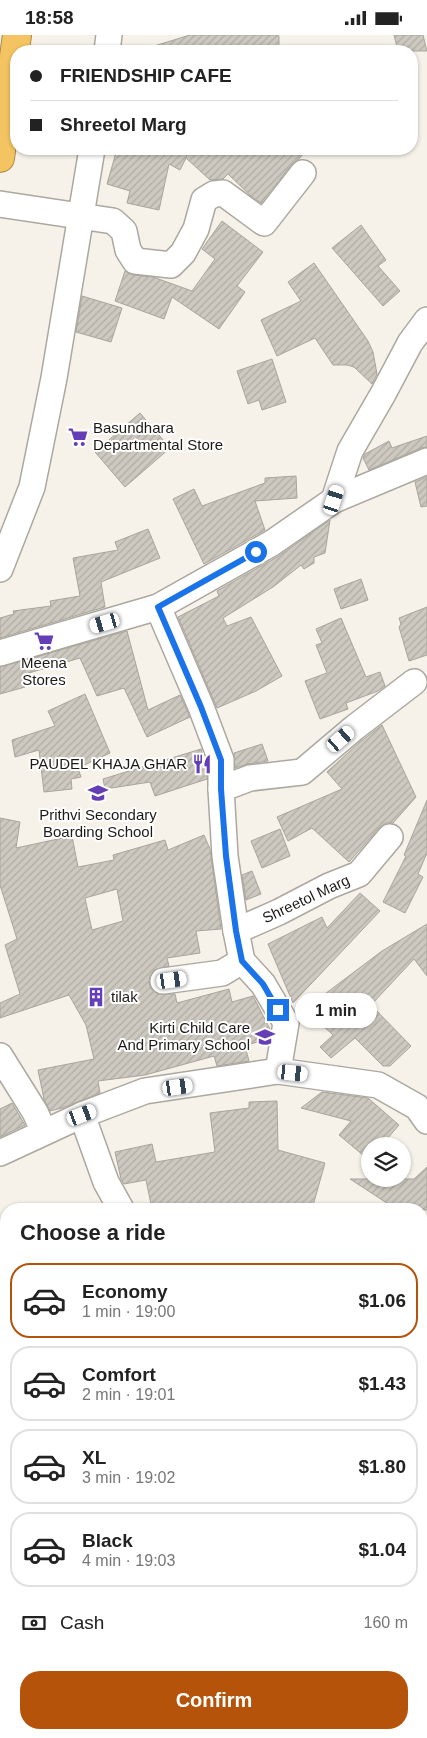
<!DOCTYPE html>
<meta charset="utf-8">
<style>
body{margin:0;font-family:Arial,sans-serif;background:#f6f6f6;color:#222;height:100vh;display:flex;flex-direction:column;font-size:19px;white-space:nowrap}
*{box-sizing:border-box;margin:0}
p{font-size:16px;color:#767676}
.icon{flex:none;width:28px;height:28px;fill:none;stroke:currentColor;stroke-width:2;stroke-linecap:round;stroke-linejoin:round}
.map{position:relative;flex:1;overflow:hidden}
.panel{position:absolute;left:0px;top:1168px;width:428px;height:536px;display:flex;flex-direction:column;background:#fff;border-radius:20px 20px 0 0;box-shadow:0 1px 4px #0004}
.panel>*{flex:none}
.hud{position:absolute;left:10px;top:10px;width:408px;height:110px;border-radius:20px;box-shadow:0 1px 4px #0004;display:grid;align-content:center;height:110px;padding:0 20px;background:#fff}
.tools{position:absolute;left:361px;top:1102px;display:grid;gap:10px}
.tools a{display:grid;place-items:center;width:50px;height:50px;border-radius:50%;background:#fff;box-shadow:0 1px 4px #0004;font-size:25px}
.end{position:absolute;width:22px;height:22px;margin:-11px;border:6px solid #1a73e8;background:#fff;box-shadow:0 0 0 2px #fff}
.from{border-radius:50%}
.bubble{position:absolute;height:35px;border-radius:18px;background:#fff;box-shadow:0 1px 4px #0004;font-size:16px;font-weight:600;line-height:35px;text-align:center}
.car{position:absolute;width:15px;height:30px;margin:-15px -8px;border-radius:6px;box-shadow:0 0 4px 1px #0007;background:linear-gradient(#fff 24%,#345 0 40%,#fff 0 76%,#345 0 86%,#fff 0)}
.hud b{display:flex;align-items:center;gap:18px;height:48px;font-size:19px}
.hud b+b{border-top:1px solid #e0e0e0}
.hud i{width:12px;height:12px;background:#222}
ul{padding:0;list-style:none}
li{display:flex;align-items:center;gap:15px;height:75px;margin:0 10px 8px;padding:0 10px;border:2px solid #e0e0e0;border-radius:20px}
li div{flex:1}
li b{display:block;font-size:19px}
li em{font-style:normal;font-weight:600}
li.current{border-color:#b45309}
li>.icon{width:45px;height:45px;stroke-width:1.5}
h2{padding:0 20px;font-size:22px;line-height:60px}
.pay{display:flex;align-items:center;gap:12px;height:55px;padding:0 20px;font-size:19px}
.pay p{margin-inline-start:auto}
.cta{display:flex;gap:10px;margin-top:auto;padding:10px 20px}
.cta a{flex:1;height:58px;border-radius:20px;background:#b45309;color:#fff;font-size:20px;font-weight:600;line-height:58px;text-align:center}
.status{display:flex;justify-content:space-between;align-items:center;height:35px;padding:0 25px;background:#fff;direction:ltr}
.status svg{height:14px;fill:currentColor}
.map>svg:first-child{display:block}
.building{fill:url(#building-hatch);stroke:#a9a59d;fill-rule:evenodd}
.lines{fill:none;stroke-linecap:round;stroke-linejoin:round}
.minor-casing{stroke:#aca89f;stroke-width:28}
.highway-casing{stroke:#a98848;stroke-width:30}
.minor{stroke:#fff;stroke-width:25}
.highway{stroke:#f5c462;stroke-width:28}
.route{stroke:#1a73e8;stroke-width:6}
.labels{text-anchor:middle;stroke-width:4;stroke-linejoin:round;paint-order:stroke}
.poi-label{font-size:15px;fill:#1c1a17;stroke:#fff;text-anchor:start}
.street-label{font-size:15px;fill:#1c1a17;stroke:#fff}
</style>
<div class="status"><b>18:58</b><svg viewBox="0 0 49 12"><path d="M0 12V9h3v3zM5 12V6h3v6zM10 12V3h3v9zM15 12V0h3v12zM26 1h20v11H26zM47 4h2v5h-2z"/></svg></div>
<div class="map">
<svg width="427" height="1703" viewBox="0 0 427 1703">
<defs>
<pattern id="building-hatch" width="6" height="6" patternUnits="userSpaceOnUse" patternTransform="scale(1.25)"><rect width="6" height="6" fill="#cdc9c0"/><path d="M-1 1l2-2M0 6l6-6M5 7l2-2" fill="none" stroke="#afaca4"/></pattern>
</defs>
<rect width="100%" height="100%" fill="#f6f2e9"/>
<g class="building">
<path d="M190 0H276L279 1V16H151V12Z"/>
<path d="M394 0H423L427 16H398Z"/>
<path d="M117 114H307L299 124 292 129 261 168 251 161 228 139 223 144 210 145 186 123 180 135 169 129 159 175 127 168 130 156 107 149Z"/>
<path d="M222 186 263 217 237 251 245 257 219 294 172 262 164 284 115 266 125 236 133 240 153 242 192 256 215 224 202 214Z"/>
<path d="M361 190 386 225 378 231 400 256 383 271 332 213Z"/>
<path d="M314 228 368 306 373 317 377 339 372 349 354 332 347 330H333L315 303 277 321 261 285 301 266 288 247Z"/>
<path d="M82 261 122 273 111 307 76 297Z"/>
<path d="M272 324 286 367 262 375 259 365 248 369 237 336Z"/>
<path d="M140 378 170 413 125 452 95 417Z"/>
<path d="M427 401V412L421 413 369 435 363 423 365 419 389 406 392 413Z"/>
<path d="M296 441 297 463 255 466 265 495 204 529 173 464 194 454 202 471 265 448V443Z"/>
<path d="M427 442V471L421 472 415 447Z"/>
<path d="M330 485 325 518 314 522V528L304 534 301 530 273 552 223 583 227 591 251 582 282 641 256 656 217 673 178 582 219 561 217 556 279 521Z"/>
<path d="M148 494 160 523 101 547 105 572 0 603V583L14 579 13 576 51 571 50 566 80 561 73 523 118 515 115 507Z"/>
<path d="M361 544 368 565 341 574 334 554Z"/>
<path d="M427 572V620L409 626 399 592 401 589 399 583Z"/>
<path d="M341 583 366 642 380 637 385 651 378 656 346 668 348 674 320 684 305 646 327 638 316 610 322 608 316 594Z"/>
<path d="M127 596 148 675 180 660 190 682 147 702 124 653 97 661 80 623 22 640 25 652 0 659V632Z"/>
<path d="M85 659 110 718 78 733 81 742 71 744 72 754 44 757 39 715 15 722 12 705 55 691 48 676Z"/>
<path d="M382 690 416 762 393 788H386L379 793 349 827 312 793 288 806 277 782 342 754 327 737 360 707Z"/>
<path d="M262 709 268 726 248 729 235 733 234 718Z"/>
<path d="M201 714 205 728H207V744L155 761 150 747 105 754 103 744Z"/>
<path d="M427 765V818L418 839 423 842 405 878 383 867 406 821 404 820Z"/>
<path d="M0 783 20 787 16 813 72 801 78 832 114 825 113 820 165 805 168 815 204 800 210 814 221 894 196 896 200 918 167 923 169 931 154 935 150 941 149 948 152 955 158 959H175L177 968 229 954 232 967 253 961 270 994 269 1003 245 1011 249 1026 217 1031 214 1021 145 1040 98 1046 100 1058 62 1073 50 1076 44 1064 38 1035 94 1024 86 990 69 960 0 983V968L20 959 5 910 17 904 0 850ZM117 854 123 886 92 895 85 863Z"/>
<path d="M280 794 290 821 262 833 251 806Z"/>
<path d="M252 836 261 859 246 865 242 840Z"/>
<path d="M360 858 380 876 293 968 268 909 322 882 327 893Z"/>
<path d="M427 889V941L414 924 371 970 411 1011 390 1031H383L355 1003 331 1023 320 1012 333 1000 305 974 382 916Z"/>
<path d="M322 1057 368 1063 399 1090 381 1111H370V1126L339 1100 351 1086 301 1073Z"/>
<path d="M277 1066 278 1115 325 1128 312 1174H152L146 1145 124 1149 121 1144 115 1117 152 1109 156 1127 215 1117 210 1078 249 1073V1067Z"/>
<path d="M12 1068 25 1090 0 1102V1074Z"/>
<path d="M427 1132V1175L396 1174 350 1144H385L393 1146 391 1144H414Z"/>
</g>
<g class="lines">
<defs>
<g id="minor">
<path d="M107 16 109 0"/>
<path d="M0 169 113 186 124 196 128 215 135 226 171 230 183 218 196 194 204 165 214 159 223 158 264 188 303 138"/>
<path d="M334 465 350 416 383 359 410 308 427 285"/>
<path d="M0 534 32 452 54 343 92 114"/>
<path d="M158 572 201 672 221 725V754L225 821 236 896 242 926 263 949 286 988 278 1036"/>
<path d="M0 618 158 572 272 508 334 465 427 426"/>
<path d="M221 754 250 743 302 737 354 693 414 647"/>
<path d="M236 896 279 877 329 851 359 839 390 802"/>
<path d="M163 946 222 938 242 926"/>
<path d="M0 1021 35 1077 44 1097"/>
<path d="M82 1080 106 1147 121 1174"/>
<path d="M0 1118 82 1080 145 1056 278 1036 378 1050 417 1072 427 1086"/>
<path d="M0 1403 6 1416"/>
<path d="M421 1612 427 1610"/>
<path d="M142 1698V1703"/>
<path d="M381 1698 386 1703"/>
<path d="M209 1703 223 1698"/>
</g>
<path id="highway" d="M0 123 17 0"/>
</defs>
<use href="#minor" class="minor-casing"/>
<use href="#highway" class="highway-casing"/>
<use href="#minor" class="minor"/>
<use href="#highway" class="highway"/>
</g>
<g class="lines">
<path class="route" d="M256 517 158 572 201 672 221 725V754L226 821 236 896 242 926 263 949 278 975"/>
</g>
<defs>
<symbol id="supermarket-bare" viewBox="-9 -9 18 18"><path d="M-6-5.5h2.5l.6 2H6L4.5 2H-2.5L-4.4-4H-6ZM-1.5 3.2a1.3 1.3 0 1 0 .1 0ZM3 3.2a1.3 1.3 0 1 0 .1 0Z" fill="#643eb6" stroke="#fff" stroke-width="2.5" paint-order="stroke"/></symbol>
<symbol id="restaurant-bare" viewBox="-9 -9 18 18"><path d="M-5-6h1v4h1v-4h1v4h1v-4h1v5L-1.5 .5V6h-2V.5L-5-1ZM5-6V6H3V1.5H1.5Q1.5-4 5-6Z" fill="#643eb6" stroke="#fff" stroke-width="2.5" paint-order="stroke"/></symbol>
<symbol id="school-bare" viewBox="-9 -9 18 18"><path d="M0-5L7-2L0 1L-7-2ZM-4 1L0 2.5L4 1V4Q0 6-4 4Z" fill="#643eb6" stroke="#fff" stroke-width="2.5" paint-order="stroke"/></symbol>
<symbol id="building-bare" viewBox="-9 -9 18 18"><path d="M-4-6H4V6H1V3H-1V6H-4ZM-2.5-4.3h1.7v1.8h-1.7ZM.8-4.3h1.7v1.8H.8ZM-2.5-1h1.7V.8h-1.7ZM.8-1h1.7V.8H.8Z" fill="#643eb6" stroke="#fff" stroke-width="2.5" paint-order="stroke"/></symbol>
</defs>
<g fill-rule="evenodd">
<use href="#supermarket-bare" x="64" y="388" width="28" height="28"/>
<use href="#supermarket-bare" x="30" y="592" width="28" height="28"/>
<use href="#restaurant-bare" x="188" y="715" width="28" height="28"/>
<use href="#school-bare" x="84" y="744" width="28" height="28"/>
<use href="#building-bare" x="82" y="948" width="28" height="28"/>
<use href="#school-bare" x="251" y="988" width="28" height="28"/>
</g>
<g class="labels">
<g class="poi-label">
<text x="93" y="398">Basundhara<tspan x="93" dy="17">Departmental Store</tspan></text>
<text x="44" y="633" text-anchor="middle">Meena<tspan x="44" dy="17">Stores</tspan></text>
<text x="187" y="734" text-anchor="end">PAUDEL KHAJA GHAR</text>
<text x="98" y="785" text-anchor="middle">Prithvi Secondary<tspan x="98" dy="17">Boarding School</tspan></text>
<text x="111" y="967">tilak</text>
<text x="250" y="998" text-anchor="end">Kirti Child Care<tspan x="250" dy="17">And Primary School</tspan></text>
</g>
<g class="street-label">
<text transform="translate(306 864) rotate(-25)" y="5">Shreetol Marg</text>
</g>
</g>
</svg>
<div class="tools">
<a><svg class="icon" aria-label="layers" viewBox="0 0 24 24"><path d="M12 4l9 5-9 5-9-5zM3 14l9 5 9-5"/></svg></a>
</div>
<i class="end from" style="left:256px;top:517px"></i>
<i class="end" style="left:278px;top:975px"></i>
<div class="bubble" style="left:295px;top:958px;width:82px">1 min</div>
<i class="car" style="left:334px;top:465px;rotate:18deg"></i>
<i class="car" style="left:105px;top:588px;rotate:254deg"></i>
<i class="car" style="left:341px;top:704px;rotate:49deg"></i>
<i class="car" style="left:172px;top:945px;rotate:82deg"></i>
<i class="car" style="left:293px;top:1038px;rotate:96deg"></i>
<i class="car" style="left:178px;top:1052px;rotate:82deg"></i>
<i class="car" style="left:82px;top:1080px;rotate:69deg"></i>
<div class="hud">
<b><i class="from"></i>FRIENDSHIP CAFE</b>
<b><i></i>Shreetol Marg</b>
</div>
<section class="panel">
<h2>Choose a ride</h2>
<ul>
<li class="current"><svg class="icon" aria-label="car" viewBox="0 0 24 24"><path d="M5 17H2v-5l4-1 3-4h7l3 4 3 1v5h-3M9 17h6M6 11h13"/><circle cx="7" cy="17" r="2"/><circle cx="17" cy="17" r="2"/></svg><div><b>Economy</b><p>1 min · 19:00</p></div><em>$1.06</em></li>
<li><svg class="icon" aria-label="car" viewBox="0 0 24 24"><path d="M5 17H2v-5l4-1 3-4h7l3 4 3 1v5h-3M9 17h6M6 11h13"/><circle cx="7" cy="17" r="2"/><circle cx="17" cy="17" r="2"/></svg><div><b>Comfort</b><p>2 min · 19:01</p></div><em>$1.43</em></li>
<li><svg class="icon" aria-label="car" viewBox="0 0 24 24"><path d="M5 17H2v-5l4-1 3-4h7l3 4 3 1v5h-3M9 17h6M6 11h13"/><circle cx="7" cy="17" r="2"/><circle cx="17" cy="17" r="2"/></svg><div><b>XL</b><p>3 min · 19:02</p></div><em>$1.80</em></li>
<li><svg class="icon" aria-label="car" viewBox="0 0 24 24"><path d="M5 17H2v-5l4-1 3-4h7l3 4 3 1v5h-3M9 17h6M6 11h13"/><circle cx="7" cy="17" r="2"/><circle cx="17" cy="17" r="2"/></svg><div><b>Black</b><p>4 min · 19:03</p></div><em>$1.04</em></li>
</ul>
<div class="pay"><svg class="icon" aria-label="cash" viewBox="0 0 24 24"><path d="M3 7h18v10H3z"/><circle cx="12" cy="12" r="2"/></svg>Cash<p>160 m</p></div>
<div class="cta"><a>Confirm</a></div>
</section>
</div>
